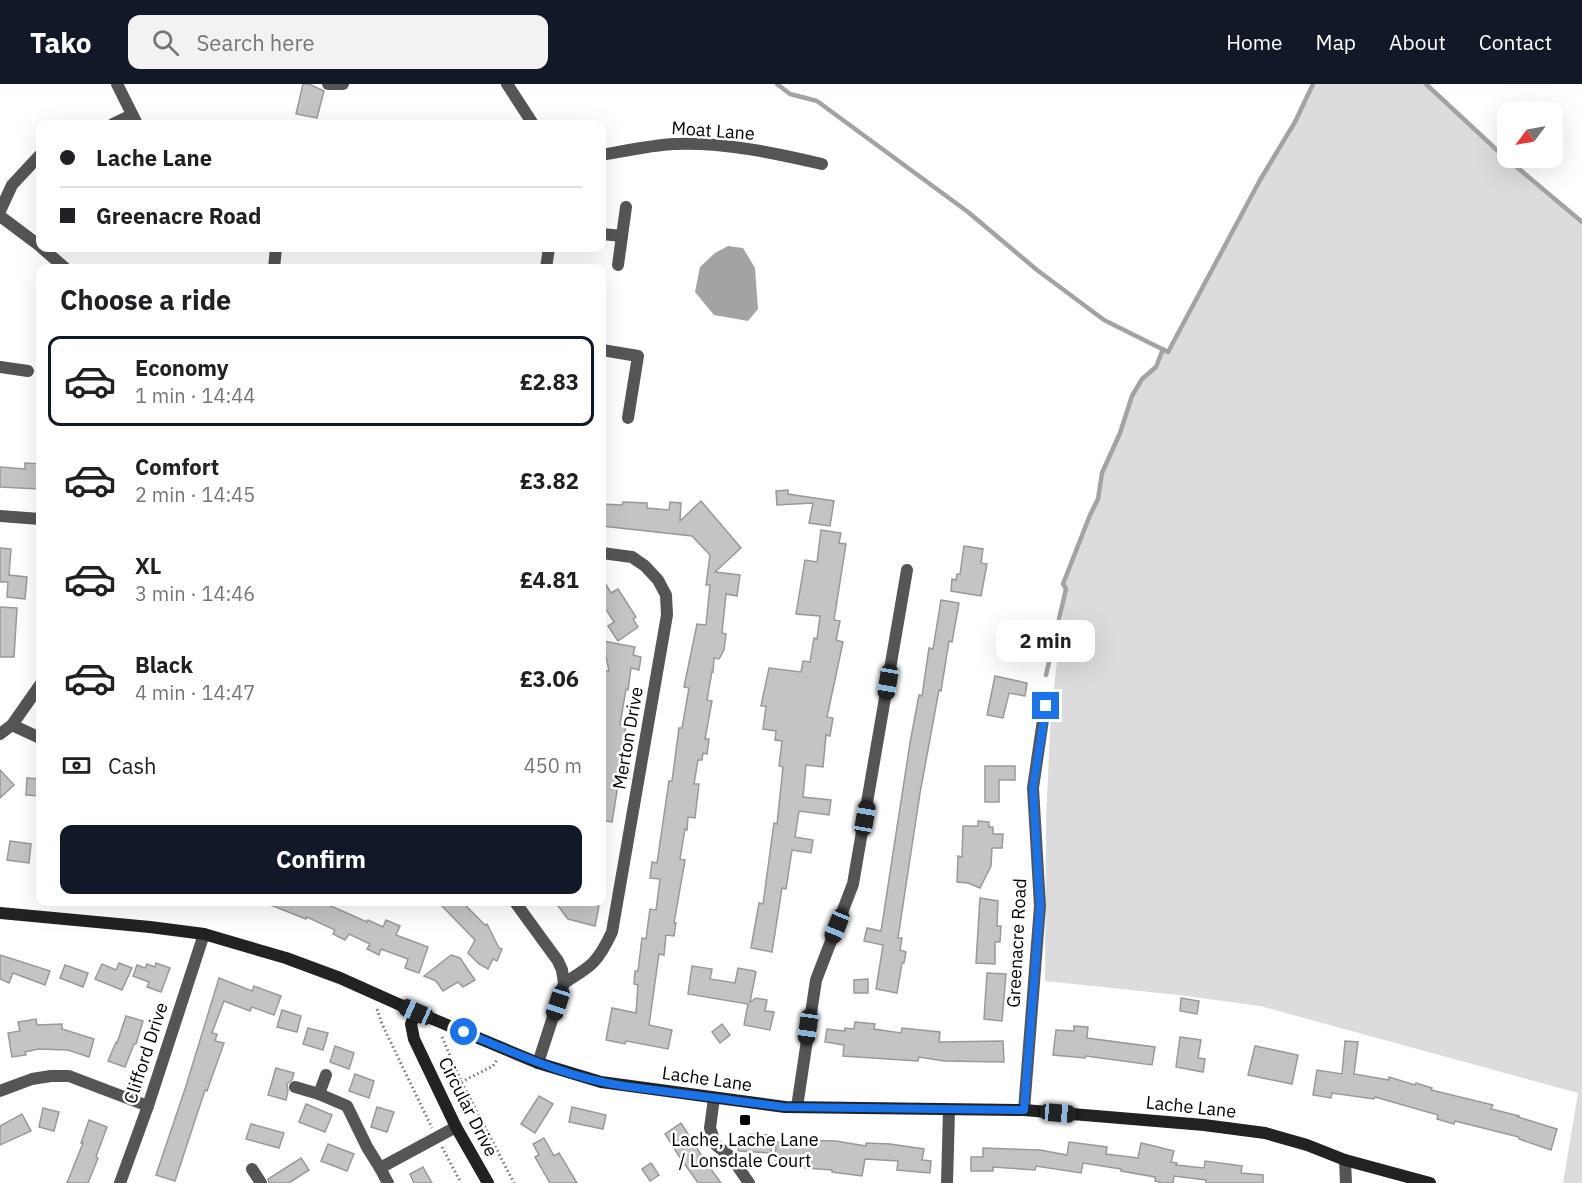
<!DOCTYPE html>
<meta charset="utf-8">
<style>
body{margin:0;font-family:"IBM Plex Sans",sans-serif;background:#f2f2f2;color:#202124;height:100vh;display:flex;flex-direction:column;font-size:22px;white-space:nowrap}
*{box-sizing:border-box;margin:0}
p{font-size:20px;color:#757577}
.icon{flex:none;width:33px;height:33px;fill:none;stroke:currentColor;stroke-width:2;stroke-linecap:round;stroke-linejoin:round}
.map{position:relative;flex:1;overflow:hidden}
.panel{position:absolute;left:36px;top:180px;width:570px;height:642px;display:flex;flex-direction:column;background:#fff;border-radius:12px;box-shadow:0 6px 24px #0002}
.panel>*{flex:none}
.banner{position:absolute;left:36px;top:36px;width:570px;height:132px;border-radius:12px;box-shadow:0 6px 24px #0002;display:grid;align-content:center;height:132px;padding:0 24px;background:#fff}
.needle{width:39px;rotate:238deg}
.controls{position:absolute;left:1497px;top:18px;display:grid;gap:12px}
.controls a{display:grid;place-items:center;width:66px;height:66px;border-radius:12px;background:#fff;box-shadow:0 6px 24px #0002;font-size:30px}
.end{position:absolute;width:27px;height:27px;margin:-14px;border:8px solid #1a73e8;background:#fff;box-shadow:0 0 0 3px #fff}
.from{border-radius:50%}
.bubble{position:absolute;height:42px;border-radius:12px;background:#fff;box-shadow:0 6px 24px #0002;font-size:20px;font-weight:700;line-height:42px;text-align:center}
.car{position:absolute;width:18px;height:36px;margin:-18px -9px;border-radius:8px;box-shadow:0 0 4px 2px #0007;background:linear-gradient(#222 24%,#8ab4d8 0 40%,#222 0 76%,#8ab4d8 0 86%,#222 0)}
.banner b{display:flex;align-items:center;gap:21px;height:57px;font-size:22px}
.banner b+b{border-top:2px solid #e0e0e0}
.banner i{width:15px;height:15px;background:#202124}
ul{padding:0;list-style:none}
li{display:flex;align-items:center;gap:18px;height:90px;margin:0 12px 9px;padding:0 12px;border:3px solid transparent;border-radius:12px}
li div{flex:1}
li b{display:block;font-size:22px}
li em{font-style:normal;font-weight:700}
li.on{border-color:#111827}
li>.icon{width:54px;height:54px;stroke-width:1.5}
h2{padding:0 24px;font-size:27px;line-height:72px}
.pay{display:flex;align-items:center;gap:15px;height:66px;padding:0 24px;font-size:22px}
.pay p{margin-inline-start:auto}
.cta{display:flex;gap:12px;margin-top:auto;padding:12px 24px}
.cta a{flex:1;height:69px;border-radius:12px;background:#111827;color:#fff;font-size:24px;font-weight:700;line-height:69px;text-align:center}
header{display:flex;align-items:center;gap:36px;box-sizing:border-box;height:84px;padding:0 30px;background:#111827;color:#fff}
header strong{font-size:28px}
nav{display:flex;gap:33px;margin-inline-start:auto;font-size:21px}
.search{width:420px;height:54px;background:#f2f2f2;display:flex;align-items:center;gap:15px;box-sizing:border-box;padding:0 21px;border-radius:12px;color:#757577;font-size:22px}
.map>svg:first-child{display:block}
.green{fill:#dcdcdc}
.water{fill:#a3a3a3}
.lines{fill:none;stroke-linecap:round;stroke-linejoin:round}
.stream{stroke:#a3a3a3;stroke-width:4.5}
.building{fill:#c4c4c4;stroke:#999;stroke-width:1.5}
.path{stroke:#777;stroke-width:3;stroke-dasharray:1.5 3;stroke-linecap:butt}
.street{stroke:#555;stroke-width:12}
.secondary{stroke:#222;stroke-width:12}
.route{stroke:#1a73e8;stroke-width:8}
.poi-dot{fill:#000;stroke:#fff;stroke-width:2}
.labels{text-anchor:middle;stroke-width:5;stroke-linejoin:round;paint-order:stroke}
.street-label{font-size:18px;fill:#000;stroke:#fff}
.poi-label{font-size:18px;fill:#000;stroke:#fff}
</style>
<header>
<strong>Tako</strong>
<div class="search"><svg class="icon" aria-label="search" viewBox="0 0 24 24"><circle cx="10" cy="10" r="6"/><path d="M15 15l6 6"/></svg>Search here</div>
<nav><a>Home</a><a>Map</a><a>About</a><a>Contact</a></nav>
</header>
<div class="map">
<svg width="1582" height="1099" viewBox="0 0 1582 1099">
<rect width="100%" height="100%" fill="#fff"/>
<path class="green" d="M1313 0H1426L1499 68 1582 138V1099H1563L1578 1009 1260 922 1178 911 1045 897 1046 735 1051 627 1066 505 1063 500 1090 431 1098 415 1102 389 1120 349 1132 312 1142 295 1156 283 1163 265 1169 268 1260 96 1295 38Z"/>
<path class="water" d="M728 162 743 164 755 184 758 225 748 237 714 231 695 208 700 183 715 169Z"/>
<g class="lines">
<g class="stream">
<path d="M777 0 790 10 817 17 968 128 1037 186 1104 236 1168 268 1260 96 1295 38 1313 0"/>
<path d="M1426 0 1499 68 1582 138"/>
<path d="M1046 591 1066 505 1063 500 1090 431 1098 415 1102 389 1120 349 1132 312 1142 295 1156 283 1163 265"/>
</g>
</g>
<g class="building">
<path d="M303 0H309L324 7 317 34 296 30Z"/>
<path d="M25 379 40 380 39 405 0 403V383L25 385Z"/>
<path d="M788 406V410L834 417 830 442 809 439 813 419 777 421 776 407Z"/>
<path d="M701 417 741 464 715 488 740 491 737 512 726 510 722 549 726 550 724 566 719 575 714 574 713 588 712 587 707 616 712 617 705 655H709L707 670 703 669 702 676H698L694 700H699L695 734 688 733 687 746 685 745 680 775 685 776 674 839H676L674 852 666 851 664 871 659 870 649 941 672 946 668 965 626 957 625 960 606 956 612 924 636 929 638 901 634 900 635 887H638L642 854 646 855 650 825 656 826 660 795 650 794 652 778 657 779 669 697H672L679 644H682L689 604 684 603 697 540 706 541 710 501H706L710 471 692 452 602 442V420L622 421 623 418 647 419V424L669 426 670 418 681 419 680 437Z"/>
<path d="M821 446 841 449 839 459 846 460 834 536 840 537 836 556 843 558 827 633 833 634 830 652 826 651 823 683 806 681 803 713 831 716 829 731 799 727 795 753 813 756 811 769 792 766 786 805 782 804 772 868 751 864 759 819 763 820 774 739 777 740 783 683 779 682 782 657 775 656 776 647 763 645 766 622H761L769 584 801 588 803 577 810 578 814 554 817 555 820 532 796 530 805 476 817 478Z"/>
<path d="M964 462 983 465 981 479 987 480 981 512 951 507 952 495 956 496 957 490H960Z"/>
<path d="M0 464 11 465 9 491 27 493 25 515 7 513 8 498H0Z"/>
<path d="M602 494 611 509 618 505 636 533 633 535 638 543 618 557 608 542 614 538 602 519Z"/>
<path d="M941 516 959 519 952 558 949 557 941 607 939 606 920 709 898 854H902L900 866 906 868 904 879H902L897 909 876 905 883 861 864 857 867 844 881 847 910 659 919 611 922 612 929 564 933 565Z"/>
<path d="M0 523 17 524 14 573H0Z"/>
<path d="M603 557 635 563 633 571 641 573 639 586 631 584 628 606 626 605 620 641 626 642 621 669 623 670 612 738 602 736V586L609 587Z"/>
<path d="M995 592 1027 599 1025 612 1009 609 1003 634 987 631Z"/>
<path d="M985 682H1015V696H999V718H985Z"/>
<path d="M0 686 14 701 0 714Z"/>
<path d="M27 694 40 695V712L26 711Z"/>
<path d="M978 737 989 738V743H993V750H1003L1002 764H992L991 782 980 804 968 799 957 798 958 772 962 773 963 742H978Z"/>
<path d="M10 757 31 760 29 779 7 776Z"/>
<path d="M980 814 998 817 997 842H1001L1000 858H995V880L976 879Z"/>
<path d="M263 818H322L367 838 368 836 383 843 386 836 400 842 396 851 428 863 419 889 405 884 408 875 381 865 379 871 367 865 370 860 349 850 345 856 333 850 335 846 307 833 306 835Z"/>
<path d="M438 818H462L485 841 487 840 499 864 502 865 497 877 493 875 488 885 479 880 468 869 475 856Z"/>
<path d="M555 818H578L599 822 595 842 568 835Z"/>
<path d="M0 871 50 887 45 901 13 889 9 899 0 895Z"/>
<path d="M451 871 460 874 475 896 463 903 458 898 443 907 436 897 424 892Z"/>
<path d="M119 879 132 884 122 906 95 895 102 880 116 886Z"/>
<path d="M156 879 170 884 161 908 147 903 149 898 133 892 137 881 145 884 147 880 155 883Z"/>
<path d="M65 881 88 889 83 903 60 894Z"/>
<path d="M692 882 712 885 710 895 735 899 738 884 754 887 756 888 750 918 756 914 767 916 765 927 774 928 770 946 744 941 748 920 688 910Z"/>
<path d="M987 889 1006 890 1002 937 984 935Z"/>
<path d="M219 894 252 907 254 902 281 912 274 931 252 923 250 927 224 917 212 949 217 950 215 957 224 959 207 1007 205 1006 175 1097 156 1091 186 1002Z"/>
<path d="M868 895V909H854V896Z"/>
<path d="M1181 914 1199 917 1197 930 1180 927Z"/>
<path d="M282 926 301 932 297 948 277 943Z"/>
<path d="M126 932 143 937 136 960H134L125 983 108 977 116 958 117 959Z"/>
<path d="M36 935 37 941 62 940V945L94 955 89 973 68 966 38 965 25 968 26 971 12 973 8 949 20 947 18 938Z"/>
<path d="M855 938 875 940 874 945 901 949 902 944 940 948 939 958 1003 957 1004 978 944 977 919 973 918 977 843 972 844 961 825 958 827 945 845 947V944L854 945Z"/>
<path d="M722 940 730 951 720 959 712 948Z"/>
<path d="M1074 942 1088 943 1087 954 1155 963 1152 981 1086 972 1085 974 1053 971 1056 946 1074 947Z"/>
<path d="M308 944 328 949 323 966 303 960Z"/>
<path d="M1180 953 1201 956 1198 974 1205 975 1203 988 1176 983Z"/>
<path d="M1345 957 1358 958 1354 990 1389 996V993L1415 1001 1416 999 1432 1004 1431 1006 1493 1021 1491 1025 1519 1032 1518 1033 1557 1045 1551 1066 1519 1055V1053L1455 1037 1454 1040 1437 1035 1438 1031 1375 1013 1374 1015 1332 1009 1331 1014 1313 1011 1317 986 1342 990Z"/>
<path d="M335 962 354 969 349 985 330 978Z"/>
<path d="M1255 962 1298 971 1292 1000 1248 991Z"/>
<path d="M276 984 294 989 292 996 287 1000 288 1007 286 1016 268 1011Z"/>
<path d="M355 990 374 997 369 1014 349 1007Z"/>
<path d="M539 1012 553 1020 535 1049 521 1040Z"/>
<path d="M306 1020 332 1031 325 1048 299 1038Z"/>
<path d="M377 1023 394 1028 387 1048 371 1043Z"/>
<path d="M572 1023 606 1031 603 1045 569 1038Z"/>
<path d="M43 1024 59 1028 54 1047 39 1043Z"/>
<path d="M22 1030 31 1047 0 1061V1042Z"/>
<path d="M89 1036 107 1043 96 1073 98 1074 88 1099H67L83 1059H81Z"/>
<path d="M681 1039 705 1077 721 1099H698L679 1072 665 1050Z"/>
<path d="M251 1040 284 1049 279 1064 246 1055Z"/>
<path d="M750 1050 772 1051 771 1069 738 1067 739 1055H750Z"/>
<path d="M544 1054 554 1072 559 1069 577 1099H550L535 1073 539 1071 533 1060Z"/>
<path d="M800 1056 836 1057 866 1062V1059L890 1060 924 1065 922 1076 931 1077 930 1089 897 1086 898 1077 865 1075 862 1092 832 1088V1086L805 1084 806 1077 775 1076 776 1058 799 1060Z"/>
<path d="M1069 1058 1107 1063 1106 1070 1138 1074 1141 1059 1154 1062 1174 1067 1171 1078 1177 1079 1176 1081 1204 1084 1205 1077 1242 1082 1241 1089 1263 1091V1099H1206V1096L1174 1092 1173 1099H1163L1155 1097V1093L1121 1087V1085L1083 1079 1081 1089 1036 1082 1035 1086 993 1083V1087H971V1073H983V1064L1040 1066 1067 1071Z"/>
<path d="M328 1060 354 1070 347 1087 321 1077Z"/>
<path d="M301 1074 309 1086 289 1099H269L268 1095Z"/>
<path d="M651 1079 659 1091 650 1097 642 1085Z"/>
<path d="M423 1083 432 1099H414L410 1090Z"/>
</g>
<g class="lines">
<g class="path">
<path d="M377 925 382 940 432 1044"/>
<path d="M442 953 461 997 514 1099"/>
<path d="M449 1004 493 982 497 976"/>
<path d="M442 1063 461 1099"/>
</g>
<g class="street">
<path d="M117 0 137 40"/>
<path d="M328 0H343"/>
<path d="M507 0 533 40"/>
<path d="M113 40 132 31"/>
<path d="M602 71C625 67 651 61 675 60 723 58 775 69 822 80"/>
<path d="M0 127 12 101 40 71"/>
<path d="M0 132 40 162"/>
<path d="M602 150 622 152"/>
<path d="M42 164 65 184"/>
<path d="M618 181 626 123"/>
<path d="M274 184 276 164"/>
<path d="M546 184 549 164"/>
<path d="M602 266 638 272 628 334"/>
<path d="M0 283 28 287"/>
<path d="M0 432 40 435"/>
<path d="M12 641 40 654"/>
<path d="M0 650 12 641 40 601"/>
<path d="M515 818 558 877 562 886 564 899 538 979"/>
<path d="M564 899C592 882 598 878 612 848L667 531 666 511 658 496 645 482 632 473 602 469"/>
<path d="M295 1003 319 1010 347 1022 367 1063 380 1084"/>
<path d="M0 1007 32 995 51 992H69L148 1022"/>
<path d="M319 1010 326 991"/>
<path d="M714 1014 710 1044 716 1061 732 1074 749 1099"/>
<path d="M797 1023 816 896 853 800 907 486"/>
<path d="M1024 1026 1040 822 1033 704 1045 622"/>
<path d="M1345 1076 1346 1099"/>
<path d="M252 1085 261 1099"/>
<path d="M120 1099 148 1022 204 850"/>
<path d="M388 1099 380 1084 456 1043"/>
<path d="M947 1099 949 1026"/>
</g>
<g class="secondary">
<path d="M0 829 150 843 204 850 286 874 340 894 416 928 538 979 601 998 785 1023 1024 1026 1204 1041 1265 1049 1307 1061 1345 1076 1430 1099"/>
<path d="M416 928 411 940 414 955 456 1043 488 1099"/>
</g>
</g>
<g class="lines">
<path class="route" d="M464 948C515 969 568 994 624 1002L784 1023 1024 1026 1040 822 1033 704 1046 622"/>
</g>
<rect class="poi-dot" x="739" y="1030" width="12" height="12" rx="3"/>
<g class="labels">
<g class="street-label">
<text transform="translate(713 47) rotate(4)" y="6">Moat Lane</text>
<text transform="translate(628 654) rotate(-80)" y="6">Merton Drive</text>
<text transform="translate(1017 859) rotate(-87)" y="6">Greenacre Road</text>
<text transform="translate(146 969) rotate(-72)" y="6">Clifford Drive</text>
<text transform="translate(707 995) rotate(8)" y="6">Lache Lane</text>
<text transform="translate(468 1023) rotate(63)" y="6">Circular Drive</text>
<text transform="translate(1191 1023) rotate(6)" y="6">Lache Lane</text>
</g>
<g class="poi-label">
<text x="745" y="1062">Lache, Lache Lane<tspan x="745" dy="21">/ Lonsdale Court</tspan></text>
</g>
</g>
</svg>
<div class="controls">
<a><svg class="needle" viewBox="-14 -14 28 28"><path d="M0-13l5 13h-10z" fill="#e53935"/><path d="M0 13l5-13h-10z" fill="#757577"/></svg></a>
</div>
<i class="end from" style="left:464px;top:948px"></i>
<i class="end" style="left:1046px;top:622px"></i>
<div class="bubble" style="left:996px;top:536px;width:99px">2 min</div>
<i class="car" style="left:888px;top:598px;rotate:189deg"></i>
<i class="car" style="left:865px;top:734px;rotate:10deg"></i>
<i class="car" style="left:837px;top:842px;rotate:202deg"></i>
<i class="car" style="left:558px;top:919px;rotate:198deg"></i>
<i class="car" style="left:416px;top:928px;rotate:294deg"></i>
<i class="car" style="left:808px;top:943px;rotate:188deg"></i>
<i class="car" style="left:1058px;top:1029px;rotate:95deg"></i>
<div class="banner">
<b><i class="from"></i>Lache Lane</b>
<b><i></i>Greenacre Road</b>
</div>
<section class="panel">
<h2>Choose a ride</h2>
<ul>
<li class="on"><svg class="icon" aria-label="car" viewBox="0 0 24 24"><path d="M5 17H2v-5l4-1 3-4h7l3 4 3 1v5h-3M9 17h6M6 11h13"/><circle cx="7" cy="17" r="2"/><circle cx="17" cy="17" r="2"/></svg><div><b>Economy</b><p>1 min · 14:44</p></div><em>£2.83</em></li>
<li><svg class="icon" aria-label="car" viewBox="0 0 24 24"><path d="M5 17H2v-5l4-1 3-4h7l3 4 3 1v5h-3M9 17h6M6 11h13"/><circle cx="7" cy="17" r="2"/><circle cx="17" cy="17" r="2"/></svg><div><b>Comfort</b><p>2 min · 14:45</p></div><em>£3.82</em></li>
<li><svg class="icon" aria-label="car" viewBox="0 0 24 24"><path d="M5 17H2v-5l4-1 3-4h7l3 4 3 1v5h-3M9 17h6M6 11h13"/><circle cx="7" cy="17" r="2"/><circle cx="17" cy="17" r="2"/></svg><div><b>XL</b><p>3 min · 14:46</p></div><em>£4.81</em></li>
<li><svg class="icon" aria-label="car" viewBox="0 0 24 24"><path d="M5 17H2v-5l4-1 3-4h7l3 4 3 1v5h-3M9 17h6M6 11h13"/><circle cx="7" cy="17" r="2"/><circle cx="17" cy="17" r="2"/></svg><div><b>Black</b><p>4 min · 14:47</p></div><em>£3.06</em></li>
</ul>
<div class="pay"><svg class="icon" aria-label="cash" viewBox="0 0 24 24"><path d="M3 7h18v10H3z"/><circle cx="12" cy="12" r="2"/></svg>Cash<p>450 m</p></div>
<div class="cta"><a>Confirm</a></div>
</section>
</div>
